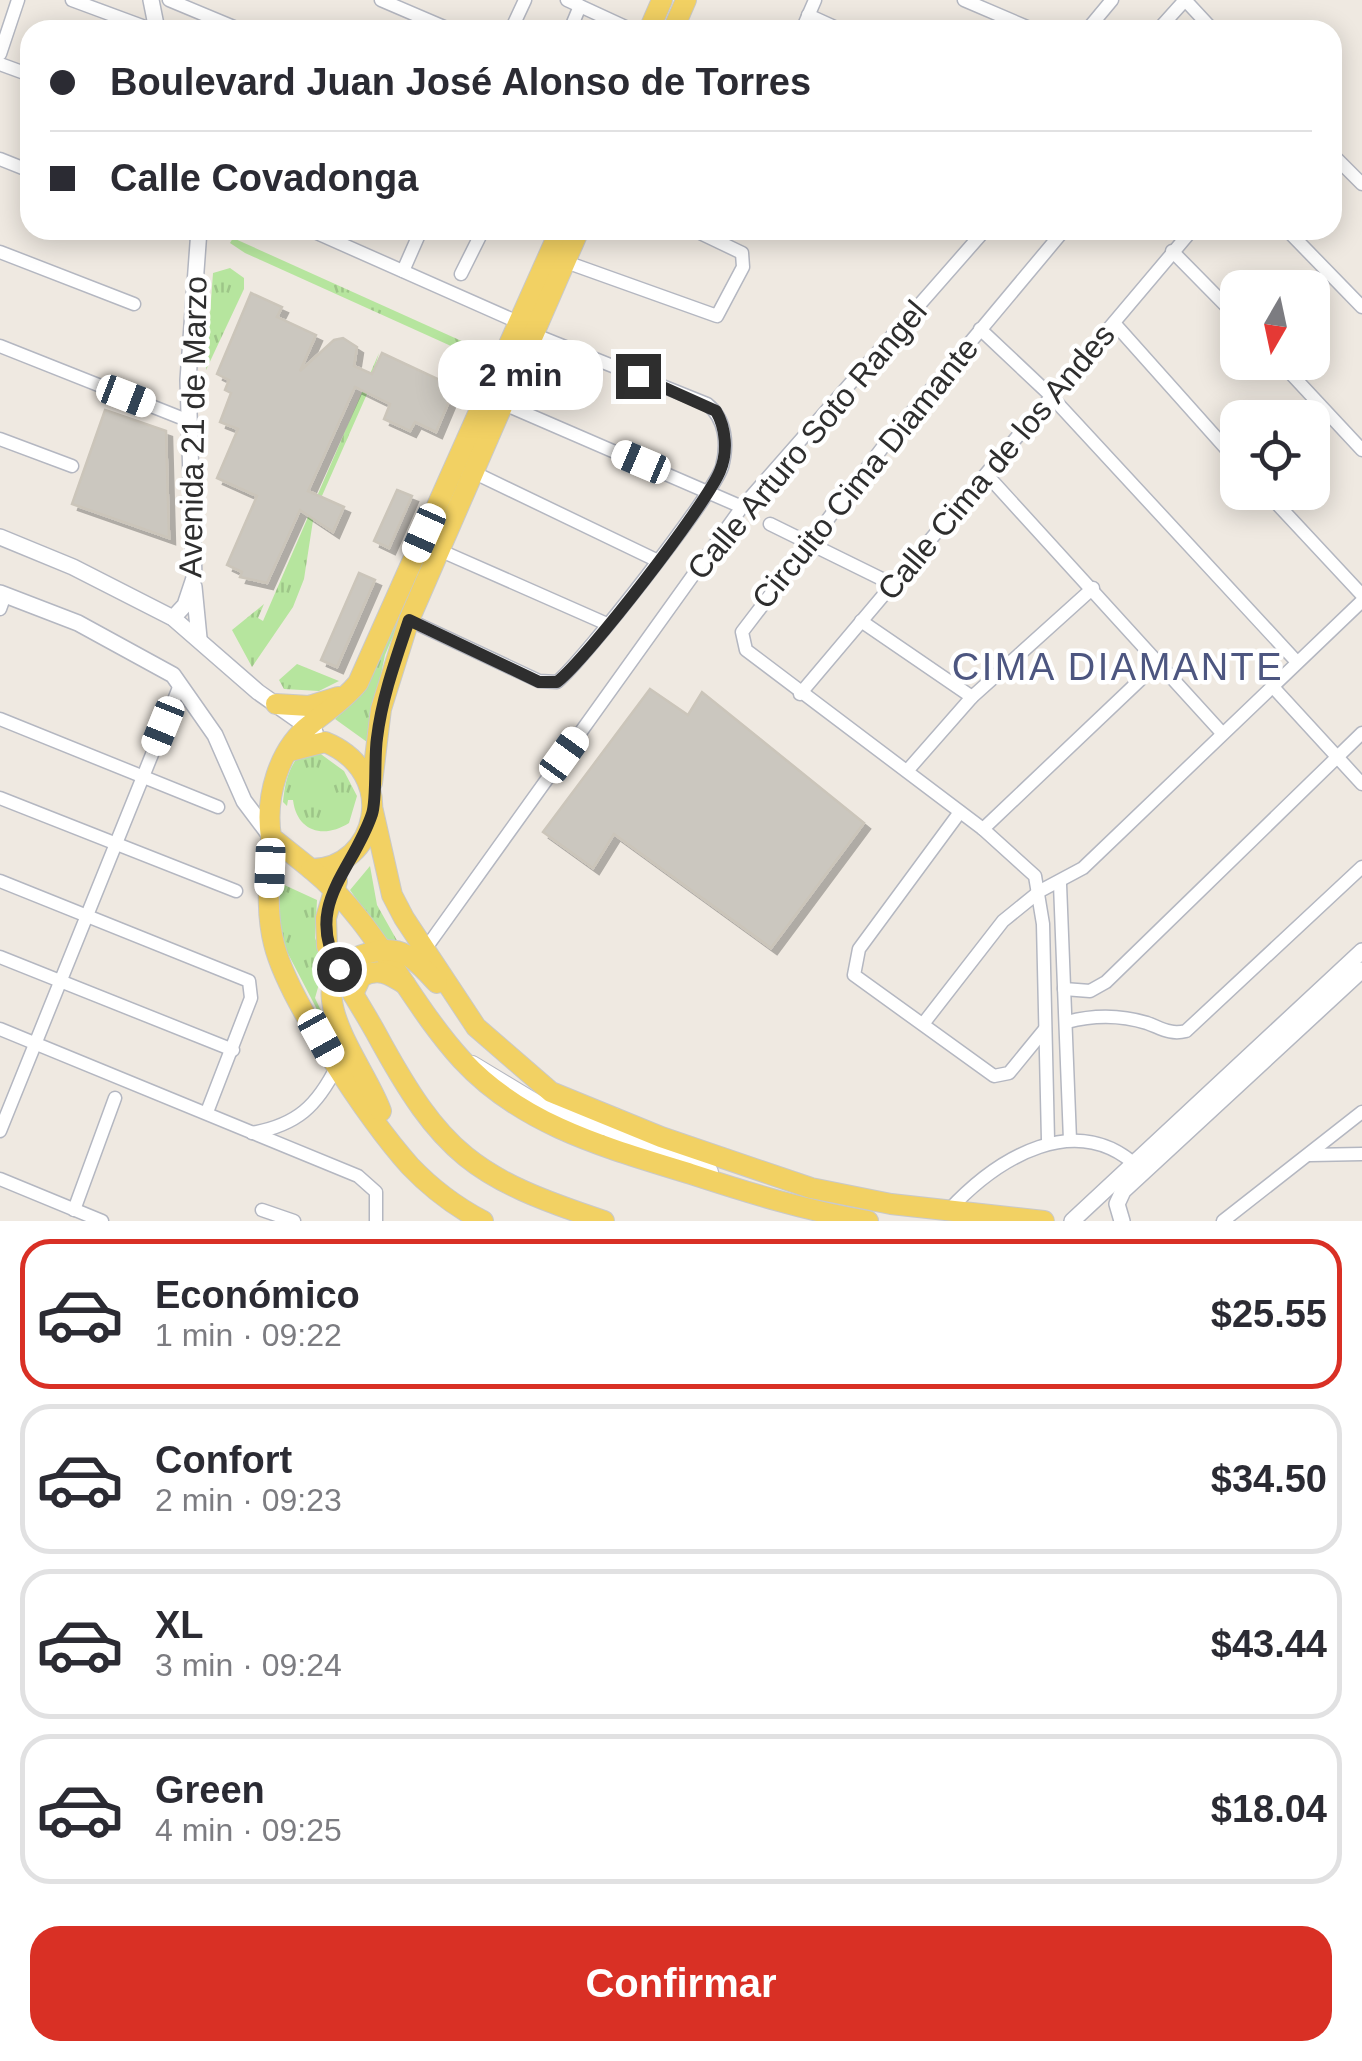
<!DOCTYPE html>
<html lang="es">
<meta charset="utf-8">
<style>
body{margin:0;font-family:Arial,sans-serif;background:#f7f7f7;color:#2b2b33;height:100vh;display:flex;flex-direction:column;font-size:38px;white-space:nowrap}
*{box-sizing:border-box;margin:0}
p{font-size:32px;color:#7c7c81}
.icon{flex:none;width:55px;height:55px;fill:none;stroke:currentColor;stroke-width:2;stroke-linecap:round;stroke-linejoin:round}
.map{position:relative;height:1221px;overflow:hidden}
.drawer{display:flex;flex-direction:column;background:#fff;flex:1}
.drawer>*{flex:none}
.guide{position:absolute;left:20px;top:20px;width:1322px;height:220px;border-radius:30px;box-shadow:0 5px 25px #0003;display:grid;align-content:center;height:220px;padding:0 30px;background:#fff}
.needle{width:65px;rotate:189deg}
.fabs{position:absolute;left:1220px;top:270px;display:grid;gap:20px}
.fabs a{display:grid;place-items:center;width:110px;height:110px;border-radius:20px;background:#fff;box-shadow:0 5px 25px #0003;font-size:50px}
.end{position:absolute;width:45px;height:45px;margin:-22px;border:12px solid #2e2e2e;background:#fff;box-shadow:0 0 0 5px #fff}
.from{border-radius:50%}
.bubble{position:absolute;height:70px;border-radius:30px;background:#fff;box-shadow:0 5px 25px #0003;font-size:32px;font-weight:700;line-height:70px;text-align:center}
.car{position:absolute;width:30px;height:60px;margin:-30px -15px;border-radius:12px;box-shadow:0 0 8px 2px #0007;background:linear-gradient(#fff 24%,#345 0 40%,#fff 0 76%,#345 0 86%,#fff 0)}
.guide b{display:flex;align-items:center;gap:35px;height:95px;font-size:38px}
.guide b+b{border-top:2px solid #e1e1e2}
.guide i{width:25px;height:25px;background:#2b2b33}
ul{padding:18px 0 0;list-style:none}
li{display:flex;align-items:center;gap:30px;height:150px;margin:0 20px 15px;padding:0 10px;border:5px solid #e1e1e2;border-radius:30px}
li div{flex:1}
li b{display:block;font-size:38px}
li em{font-style:normal;font-weight:700}
li.current{border-color:#d93025}
li>.icon{width:90px;height:90px;stroke-width:1.5}
.button{display:flex;gap:20px;margin-top:auto;padding:20px 30px}
.button a{flex:1;height:115px;border-radius:30px;background:#d93025;color:#fff;font-size:40px;font-weight:700;line-height:115px;text-align:center}
.map>svg:first-child{display:block}
.grass{fill:url(#grass-tufts)}
.building{fill:#cbc7bf;stroke:#cbc5ba;stroke-width:2.5;filter:url(#shadow)}
.lines{fill:none;stroke-linecap:round;stroke-linejoin:round}
.minor-casing{stroke:#b4b7c1;stroke-width:15}
.tertiary-casing{stroke:#b4b7c1;stroke-width:18}
.secondary-casing{stroke:#b4b7c1;stroke-width:20}
.primary-casing{stroke:#c9c9c9;stroke-width:22}
.minor{stroke:#fff;stroke-width:12}
.tertiary{stroke:#fff;stroke-width:15}
.secondary{stroke:#fff;stroke-width:18}
.primary{stroke:#f2d163;stroke-width:20}
.route{stroke:#2e2e2e;stroke-width:12}
.labels{text-anchor:middle;stroke-width:9;stroke-linejoin:round;paint-order:stroke}
.street-label{font-size:32px;fill:#2e2e2e;stroke:#fff}
.quarter-label{font-size:38px;letter-spacing:2.5px;fill:#4d5680;stroke:#fff}
</style>
<div class="map">
<svg width="1362" height="1221" viewBox="0 0 1362 1221">
<defs>
<pattern id="grass-tufts" width="24" height="20" patternUnits="userSpaceOnUse" patternTransform="scale(2.5)"><rect width="24" height="20" fill="#b6e59e"/><path d="M3 7l-1-3M5 7V3M7 7l1-3M15 17l-1-3M17 17v-4M19 17l1-3" fill="none" stroke="#9dc588"/></pattern>
<filter id="shadow"><feDropShadow dx="6" dy="6" stdDeviation="0" flood-color="#0004"/></filter>
</defs>
<rect width="100%" height="100%" fill="#efe9e1"/>
<g class="grass">
<path d="M233 238 486 352 482 360 245 253 230 243Z"/>
<path d="M230 268 244 278V289L206 370 213 273Z"/>
<path d="M379 353 367 394 314 514 304 579 293 607 252 667 232 630 264 604 258 618 263 621Z"/>
<path d="M496 393 385 655 367 742 335 719 361 694 376 668Z"/>
<path d="M297 664 339 681 319 691 284 689 279 680Z"/>
<path d="M318 752 344 771 357 796 349 823C324 839 297 832 293 800H288L287 806 283 802C285 783 288 768 301 753Z"/>
<path d="M370 866 377 905 399 944 386 941 350 890Z"/>
<path d="M280 883 317 900 315 938 325 963 315 998 360 1092 284 946 279 929Z"/>
</g>
<g class="building">
<path d="M251 293 282 307 277 317 316 335 300 371 334 340 343 338 357 347 354 366 372 374 382 353 455 387 436 432 415 422 410 431 384 419 390 404 355 387 308 491 344 507 333 532 300 510 267 583 240 577 242 572 227 565 257 496 217 478 238 429 220 422 231 393 225 390 229 380 217 374Z"/>
<path d="M105 410 166 431 169 538 72 504Z"/>
<path d="M397 490 412 496 389 548 374 541Z"/>
<path d="M359 573 375 580 337 667 321 660Z"/>
<path d="M650 689 688 715 702 692 864 823 771 948 614 834 593 868 543 832Z"/>
</g>
<g class="lines">
<defs>
<g id="minor">
<path d="M72 0 153 30"/>
<path d="M169 0 241 30"/>
<path d="M381 0 451 30"/>
<path d="M567 0 632 30"/>
<path d="M964 0 1034 30"/>
<path d="M1185 0 1213 30"/>
<path d="M808 15 841 30"/>
<path d="M511 30 525 0"/>
<path d="M570 30 580 6"/>
<path d="M802 30 815 0"/>
<path d="M1087 30 1112 0"/>
<path d="M1158 30 1185 0"/>
<path d="M0 54 18 0"/>
<path d="M0 64 30 75"/>
<path d="M1332 154 1362 184"/>
<path d="M0 159 30 171"/>
<path d="M184 230 199 236"/>
<path d="M310 230 520 323"/>
<path d="M1287 230 1362 307"/>
<path d="M1172 251 1238 318"/>
<path d="M0 252 134 304"/>
<path d="M566 262 717 316 743 267 742 253 694 230"/>
<path d="M403 271 421 230"/>
<path d="M461 274 483 230"/>
<path d="M1114 323 1238 462"/>
<path d="M980 329 1049 394 1296 661"/>
<path d="M0 346 189 421"/>
<path d="M1280 362 1362 450"/>
<path d="M504 404 742 507"/>
<path d="M0 439 72 466"/>
<path d="M475 473 656 560"/>
<path d="M987 475 1222 733"/>
<path d="M1266 492 1362 595"/>
<path d="M770 524 892 584"/>
<path d="M439 550 607 624"/>
<path d="M0 609 5 595"/>
<path d="M409 620 539 681 557 682C583 661 713 495 722 467 728 444 726 419 707 404L533 334"/>
<path d="M861 621 972 697"/>
<path d="M1273 687 1362 784"/>
<path d="M800 694 1192 230"/>
<path d="M0 719 218 807"/>
<path d="M907 771 972 697 1093 588"/>
<path d="M0 798 236 891"/>
<path d="M960 812 859 949 854 975 994 1076 1009 1073 1045 1029"/>
<path d="M983 829 1160 661"/>
<path d="M0 881 249 981 251 998 207 1112"/>
<path d="M1060 884 1070 1140"/>
<path d="M426 948 742 507 985 230"/>
<path d="M0 957 233 1050"/>
<path d="M1064 989 1090 991 1106 982 1362 733"/>
<path d="M1067 1022C1093 1015 1121 1015 1147 1023 1161 1028 1170 1035 1186 1031L1362 867"/>
<path d="M923 1024 1003 921 1040 891 1083 868 1362 601"/>
<path d="M0 1029 358 1176 376 1192V1221"/>
<path d="M0 1131 180 685"/>
<path d="M252 1133C297 1125 317 1106 337 1066"/>
<path d="M1048 1140 1043 924 1035 876 983 829 746 650 742 632 886 443 1064 230"/>
<path d="M1310 1155 1362 1154"/>
<path d="M0 1179 102 1221"/>
<path d="M74 1210 115 1098"/>
<path d="M262 1210 294 1221"/>
<path d="M948 1211C997 1158 1078 1107 1141 1170"/>
<path d="M1223 1221 1362 1112"/>
</g>
<g id="tertiary">
<path d="M151 0 157 30"/>
<path d="M0 537 73 567 173 618 258 692 315 732"/>
<path d="M194 587 199 638"/>
<path d="M0 593 78 623 173 675 215 735 244 801 271 837"/>
<path d="M173 618 185 605 194 578 188 380 199 230"/>
<path d="M1072 1221 1362 951"/>
<path d="M1122 1221 1117 1204 1123 1191 1362 970"/>
</g>
<g id="secondary">
<path d="M472 1065 548 1111 600 1127 614 1117"/>
<path d="M606 1114 612 1131 620 1137 709 1172"/>
</g>
<g id="primary">
<path d="M649 30 662 0"/>
<path d="M673 30 686 0"/>
<path d="M276 704 309 706 338 697"/>
<path d="M290 751 325 742C401 773 377 869 311 869L271 837C265 798 278 749 311 724 328 710 344 700 358 683L560 230"/>
<path d="M372 783 381 709 409 620 579 230"/>
<path d="M373 811 392 895 404 918 476 1027 551 1092 661 1137 811 1188 891 1204 1044 1221"/>
<path d="M271 837C270 873 265 909 274 944 288 1001 370 1121 410 1166 431 1188 456 1207 483 1221"/>
<path d="M311 869C375 921 407 1000 462 1060 523 1126 607 1148 691 1174 749 1193 807 1211 868 1221"/>
<path d="M337 881 326 918 327 946C341 977 360 1004 376 1033 442 1155 474 1178 604 1221"/>
<path d="M353 994 361 977C378 967 389 974 405 984"/>
<path d="M381 1111C365 1064 283 972 373 952 404 944 417 962 437 983"/>
</g>
</defs>
<use href="#minor" class="minor-casing"/>
<use href="#tertiary" class="tertiary-casing"/>
<use href="#secondary" class="secondary-casing"/>
<use href="#primary" class="primary-casing"/>
<use href="#minor" class="minor"/>
<use href="#tertiary" class="tertiary"/>
<use href="#secondary" class="secondary"/>
<use href="#primary" class="primary"/>
</g>
<g class="lines">
<path class="route" d="M339 969C303 904 353 871 372 814 377 799 374 758 377 738 382 697 396 659 409 620L539 682H557C587 659 706 505 720 471 728 452 726 428 716 411L638 376"/>
</g>
<g class="labels">
<g class="street-label">
<text transform="translate(193 427) rotate(-89)" y="11">Avenida 21 de Marzo</text>
<text transform="translate(807 440) rotate(-50)" y="11">Calle Arturo Soto Rangel</text>
<text transform="translate(996 462) rotate(-50)" y="11">Calle Cima de los Andes</text>
<text transform="translate(865 473) rotate(-51)" y="11">Circuito Cima Diamante</text>
</g>
<g class="quarter-label">
<text x="1118" y="680">CIMA DIAMANTE</text>
</g>
</g>
</svg>
<div class="fabs">
<a><svg class="needle" viewBox="-14 -14 28 28"><path d="M0-13l5 13h-10z" fill="#e53935"/><path d="M0 13l5-13h-10z" fill="#7c7c81"/></svg></a>
<a><svg class="icon" aria-label="locate" viewBox="0 0 24 24"><circle cx="12" cy="12" r="6"/><path d="M12 2v4M12 18v4M2 12h4M18 12h4"/></svg></a>
</div>
<i class="end from" style="left:339px;top:969px"></i>
<i class="end" style="left:638px;top:376px"></i>
<div class="bubble" style="left:438px;top:340px;width:165px">2 min</div>
<i class="car" style="left:126px;top:396px;rotate:111deg"></i>
<i class="car" style="left:641px;top:462px;rotate:293deg"></i>
<i class="car" style="left:424px;top:533px;rotate:204deg"></i>
<i class="car" style="left:163px;top:726px;rotate:202deg"></i>
<i class="car" style="left:564px;top:755px;rotate:36deg"></i>
<i class="car" style="left:270px;top:868px;rotate:182deg"></i>
<i class="car" style="left:321px;top:1038px;rotate:151deg"></i>
<div class="guide">
<b><i class="from"></i>Boulevard Juan José Alonso de Torres</b>
<b><i></i>Calle Covadonga</b>
</div>
</div>
<section class="drawer">
<ul>
<li class="current"><svg class="icon" aria-label="car" viewBox="0 0 24 24"><path d="M5 17H2v-5l4-1 3-4h7l3 4 3 1v5h-3M9 17h6M6 11h13"/><circle cx="7" cy="17" r="2"/><circle cx="17" cy="17" r="2"/></svg><div><b>Económico</b><p>1 min · 09:22</p></div><em>$25.55</em></li>
<li><svg class="icon" aria-label="car" viewBox="0 0 24 24"><path d="M5 17H2v-5l4-1 3-4h7l3 4 3 1v5h-3M9 17h6M6 11h13"/><circle cx="7" cy="17" r="2"/><circle cx="17" cy="17" r="2"/></svg><div><b>Confort</b><p>2 min · 09:23</p></div><em>$34.50</em></li>
<li><svg class="icon" aria-label="car" viewBox="0 0 24 24"><path d="M5 17H2v-5l4-1 3-4h7l3 4 3 1v5h-3M9 17h6M6 11h13"/><circle cx="7" cy="17" r="2"/><circle cx="17" cy="17" r="2"/></svg><div><b>XL</b><p>3 min · 09:24</p></div><em>$43.44</em></li>
<li><svg class="icon" aria-label="car" viewBox="0 0 24 24"><path d="M5 17H2v-5l4-1 3-4h7l3 4 3 1v5h-3M9 17h6M6 11h13"/><circle cx="7" cy="17" r="2"/><circle cx="17" cy="17" r="2"/></svg><div><b>Green</b><p>4 min · 09:25</p></div><em>$18.04</em></li>
</ul>
<div class="button"><a>Confirmar</a></div>
</section>
